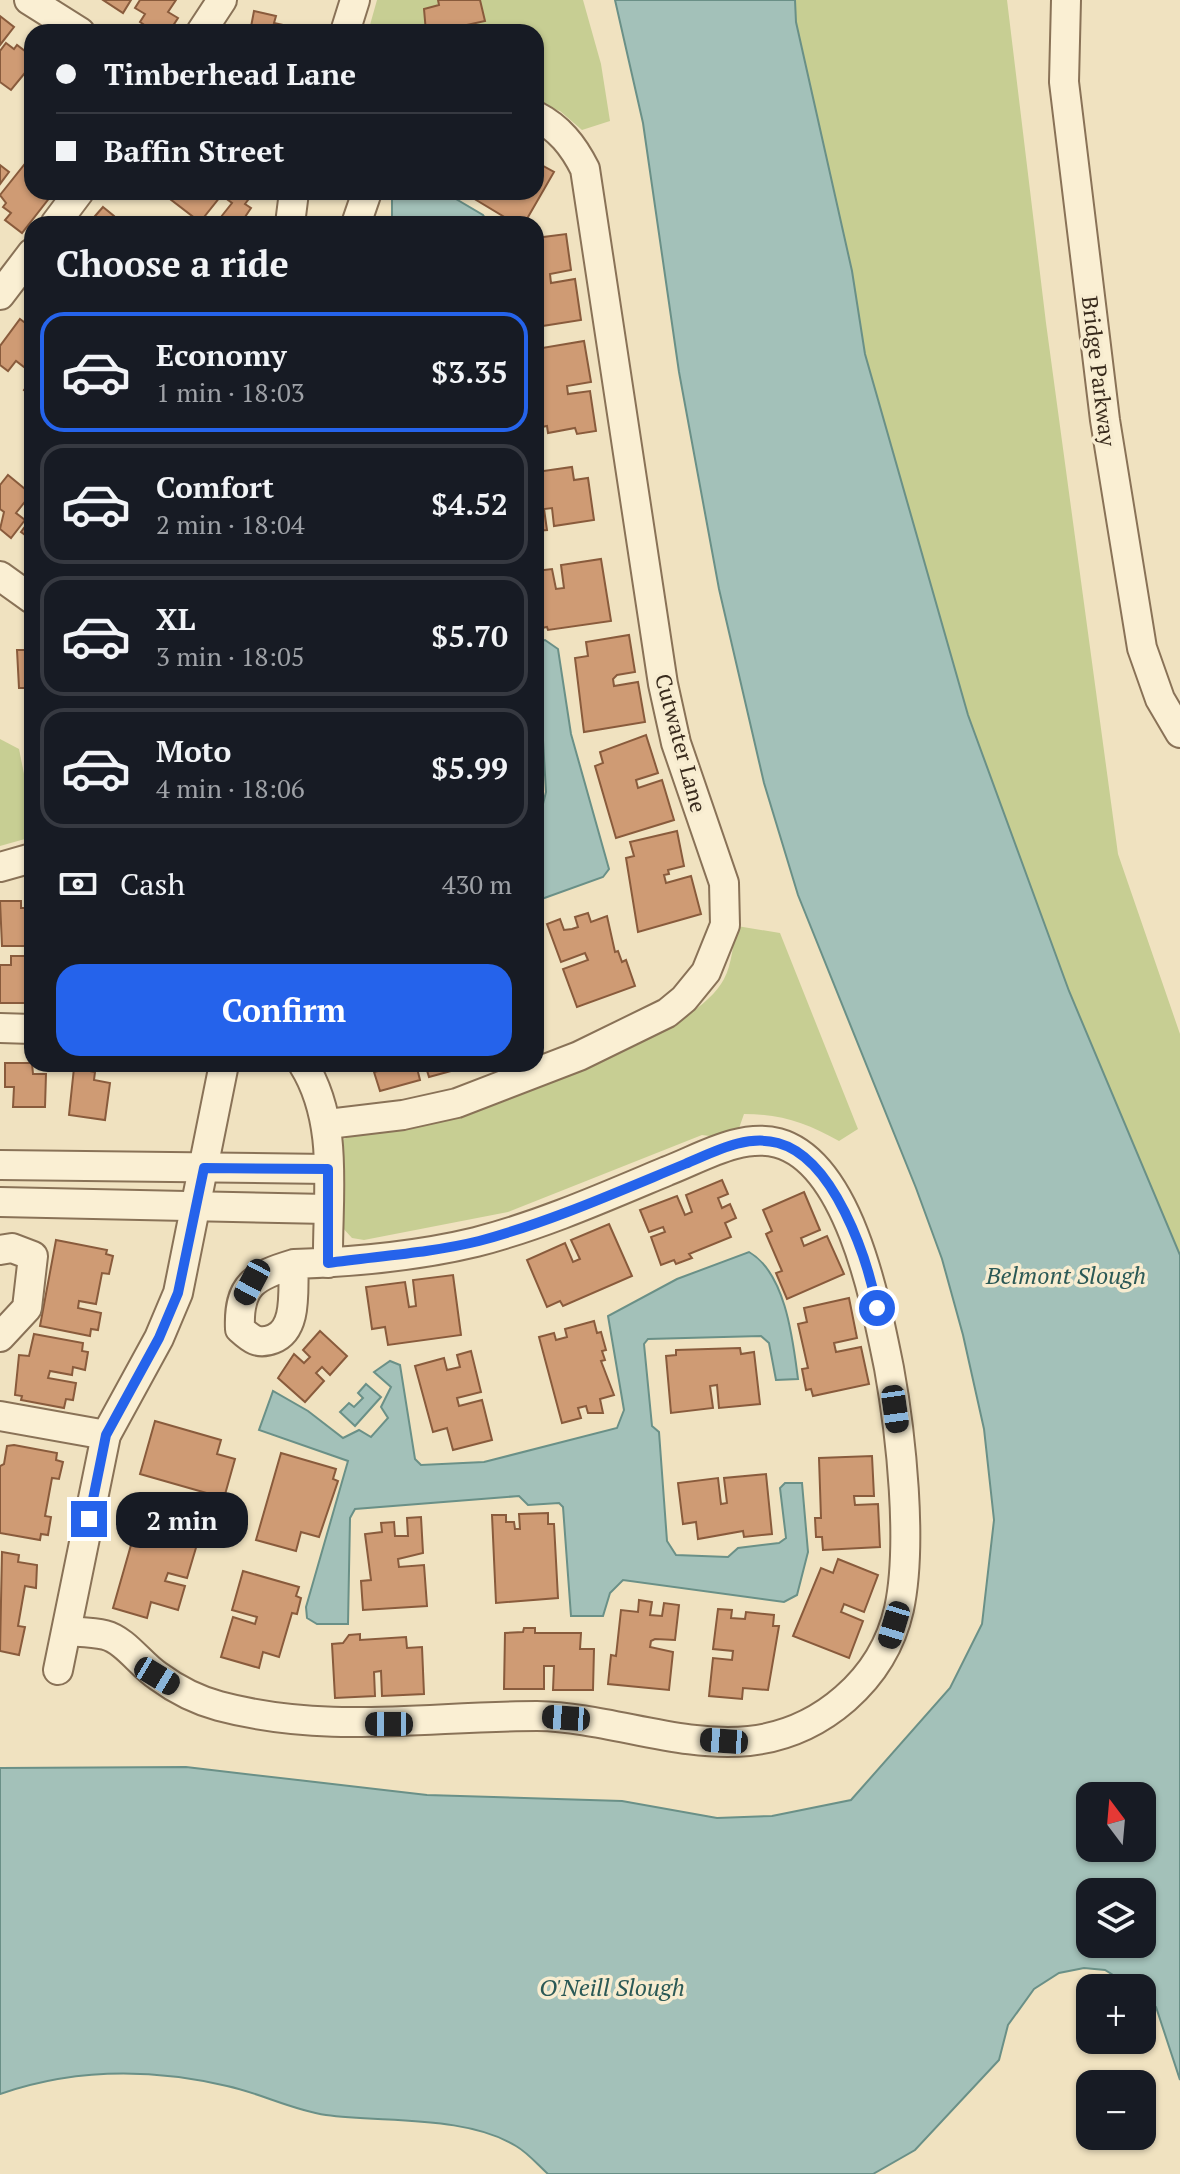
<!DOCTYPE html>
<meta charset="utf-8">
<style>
body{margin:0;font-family:"PT Serif",serif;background:#242831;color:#f1f3f6;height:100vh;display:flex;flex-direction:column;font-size:30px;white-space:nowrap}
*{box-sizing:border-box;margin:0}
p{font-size:26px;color:#9ea1a6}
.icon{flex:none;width:44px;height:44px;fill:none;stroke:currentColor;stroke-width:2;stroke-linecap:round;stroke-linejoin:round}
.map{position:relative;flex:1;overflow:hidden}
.details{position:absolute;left:24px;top:216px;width:520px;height:856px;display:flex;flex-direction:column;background:#171b24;border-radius:24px;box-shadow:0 2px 6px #0004}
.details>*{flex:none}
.guide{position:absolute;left:24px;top:24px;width:520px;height:176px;border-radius:24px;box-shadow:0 2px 6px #0004;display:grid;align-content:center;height:176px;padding:0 32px;background:#171b24}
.needle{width:52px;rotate:344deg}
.controls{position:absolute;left:1076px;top:1782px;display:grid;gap:16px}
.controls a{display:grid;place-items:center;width:80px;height:80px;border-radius:16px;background:#171b24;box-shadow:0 2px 6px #0004;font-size:40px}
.end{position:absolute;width:36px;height:36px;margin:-18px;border:10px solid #2563eb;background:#fff;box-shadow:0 0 0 4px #fff}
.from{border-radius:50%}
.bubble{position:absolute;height:56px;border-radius:24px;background:#171b24;box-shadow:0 2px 6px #0004;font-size:26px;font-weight:700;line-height:56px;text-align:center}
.car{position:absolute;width:24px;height:48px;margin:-24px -12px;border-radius:10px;box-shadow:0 0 6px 2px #0007;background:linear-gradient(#222 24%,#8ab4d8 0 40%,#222 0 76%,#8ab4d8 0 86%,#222 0)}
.guide b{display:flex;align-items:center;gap:28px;height:76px;font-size:30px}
.guide b+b{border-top:2px solid #363941}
.guide i{width:20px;height:20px;background:#f1f3f6}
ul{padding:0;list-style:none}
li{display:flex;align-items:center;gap:24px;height:120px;margin:0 16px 12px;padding:0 16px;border:4px solid #363941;border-radius:24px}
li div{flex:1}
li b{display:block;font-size:30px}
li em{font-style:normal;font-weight:700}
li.selected{border-color:#2563eb}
li>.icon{width:72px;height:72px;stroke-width:1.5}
h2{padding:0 32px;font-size:36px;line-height:96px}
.pay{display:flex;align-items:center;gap:20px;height:88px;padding:0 32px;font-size:30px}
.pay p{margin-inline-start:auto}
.primary-button{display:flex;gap:16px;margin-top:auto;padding:16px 32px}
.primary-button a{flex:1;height:92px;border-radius:24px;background:#2563eb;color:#fff;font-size:32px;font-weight:700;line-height:92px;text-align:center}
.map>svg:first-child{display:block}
.green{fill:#c7ce93}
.water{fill:#a3c1b9;stroke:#6a9087;stroke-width:2;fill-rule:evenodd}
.building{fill:#cf9b74;stroke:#895b3c;stroke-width:2}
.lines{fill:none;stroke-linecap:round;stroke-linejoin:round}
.minor-casing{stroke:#897257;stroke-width:32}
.minor{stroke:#faefd3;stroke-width:28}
.route{stroke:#2563eb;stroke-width:10}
.labels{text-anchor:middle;stroke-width:7;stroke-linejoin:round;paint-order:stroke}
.street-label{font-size:22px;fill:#382a1c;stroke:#f7ecd0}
.water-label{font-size:24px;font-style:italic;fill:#2b5956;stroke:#f7ecd0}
</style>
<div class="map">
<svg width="1180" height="2174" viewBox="0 0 1180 2174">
<rect width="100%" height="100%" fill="#f0e2c0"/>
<g class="green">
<path d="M377 0H583L601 64 610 121 582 130 560 111 536 103V32H368Z"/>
<path d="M795 0H1007L1046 323 1118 854 1180 1034V1255L1069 991 968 715 865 354 852 271 796 22Z"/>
<path d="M0 739 19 749 32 814V837L0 846Z"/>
<path d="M737 926 780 933 858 1129 839 1141C807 1123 781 1114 744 1114L738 1131 718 1137 702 1135 508 1212 364 1240 352 1238 341 1226 339 1143C364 1123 386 1135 414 1127 482 1107 692 1041 724 979 732 965 733 942 737 926Z"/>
</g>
<g class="water">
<path d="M615 0H795L796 22 852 271 865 354 968 715 1069 991 1180 1255V2080L1156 2007 1142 1995V1988H1134L1105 1970 1084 1968 1059 1973 1034 1989 1008 2025 999 2060 915 2150 873 2174H548C538 2165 528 2153 516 2146 466 2115 384 2123 326 2115 292 2110 260 2093 227 2086 150 2068 75 2068 0 2094V1768L186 1767 427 1795 622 1801 717 1818 772 1816 851 1800 950 1688 982 1624 994 1520 984 1429 963 1335 942 1259 916 1188 798 895 764 783 719 589 679 372 643 123ZM1090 1796H1142V1848H1090ZM1142 1892V1944H1090V1892Z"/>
<path d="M392 192H444L483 215 489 224H392Z"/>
<path d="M545 640 558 649 571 734 609 869 603 877 536 901V809L543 804 546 792 540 689 536 684V642Z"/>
<path d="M749 1252C786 1273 793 1341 798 1379L776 1380 769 1343 761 1336 648 1339 644 1344 652 1426 659 1432 667 1541 676 1555 728 1557 738 1548 779 1543 786 1538 780 1488 785 1483H802L808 1552 797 1595 784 1602 623 1580 610 1593 603 1616H571L563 1507 559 1503 528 1505 519 1496 355 1509 350 1518 348 1624H317L307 1618 306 1607 348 1461 259 1430 273 1391 308 1411 343 1438 359 1430 371 1437 388 1418 381 1407 391 1387 374 1372 390 1361 400 1365 415 1459 421 1465 484 1462 617 1428 624 1410 608 1316 677 1279Z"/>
<path d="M366 1384 381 1397 355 1426 340 1412 349 1403 354 1407 363 1398 358 1393Z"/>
</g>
<g class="building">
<path d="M103 0H131L123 13Z"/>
<path d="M140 0H176L168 12 178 18 169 32H155L140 22 145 14 135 8Z"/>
<path d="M438 0H480L485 21 462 26 463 32H426L424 9 439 5Z"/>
<path d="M254 11 276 16 274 23 297 28 296 32H250Z"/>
<path d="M0 16 14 27 0 45Z"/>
<path d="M6 43 14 49 17 45 25 51 29 45 32 47V75L30 79 24 74 11 90 0 82V51Z"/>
<path d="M536 162 554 172 524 224H516L463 192H536Z"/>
<path d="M0 165 9 172 0 184Z"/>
<path d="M24 165 32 172V192H54L22 233 5 220 11 213 3 207 6 203 0 195Z"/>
<path d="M175 192H224L200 222 170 199Z"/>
<path d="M227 192H254L245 204 251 208 245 217 253 224 217 222 232 203 224 197Z"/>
<path d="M103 207 114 216 120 224H88Z"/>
<path d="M566 234 571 270 550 274 551 283 575 279 581 320 536 327V238Z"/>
<path d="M20 319 32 328V365L28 370 16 361 8 371 0 365V346Z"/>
<path d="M584 341 591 382 567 386 568 394 590 391 596 431 577 434 575 428 548 433 547 426 537 428 536 349Z"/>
<path d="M32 379V397L24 390Z"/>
<path d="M572 467 574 480 588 478 594 520 554 526 552 508 544 509 547 530 536 531V472Z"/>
<path d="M8 475 31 494 16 513 25 520 11 538 0 529 4 512 0 509V485Z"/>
<path d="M32 517V540L21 532Z"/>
<path d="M601 559 611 621 548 630 547 627 536 629V571L552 569 556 589 564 588 561 565Z"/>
<path d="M629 635 635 672 617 675 613 679 614 686 638 682 645 722 584 732 575 658 588 656 586 642Z"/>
<path d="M17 650H32V688H19Z"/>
<path d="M646 735 658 773 636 780 638 788 662 780 674 820 616 838 595 766 603 763 600 752Z"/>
<path d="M677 831 684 866 668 870 669 874 664 875 666 883 691 876 701 914 638 932 626 858 634 856 630 842Z"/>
<path d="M0 901H21V908H32V946H2Z"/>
<path d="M588 913 591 922 607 916 615 952 618 951 622 962 626 960 635 986 577 1007 563 969 588 960 585 953 561 962 547 924 560 919 564 930 572 929 578 927 575 917Z"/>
<path d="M11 956H32V1003H0V965H11Z"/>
<path d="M5 1063H32L33 1074H46L45 1107H13L14 1087H5Z"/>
<path d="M86 1064H110L109 1070Z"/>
<path d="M392 1064H416L420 1080 380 1091 374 1072 393 1067Z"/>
<path d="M425 1064H468L469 1066 429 1077Z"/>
<path d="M74 1068 95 1072 94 1080 110 1083 105 1120 69 1115Z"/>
<path d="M722 1180 728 1194 718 1198 722 1208 730 1204 736 1218 725 1223 731 1237 689 1254 692 1258 676 1264 674 1260 661 1265 651 1237 665 1232 663 1227 649 1232 640 1210 677 1196 685 1215 692 1212 686 1195Z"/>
<path d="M804 1192 820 1230 801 1238 804 1246 827 1236 844 1274 787 1299 776 1273 782 1271 766 1234 772 1231 763 1210Z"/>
<path d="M609 1224 632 1276 563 1306 560 1301 547 1307 527 1260 565 1243 573 1262 580 1259 571 1240Z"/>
<path d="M56 1240 107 1250 106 1254 113 1256 109 1274 102 1273 96 1304 79 1301 78 1308 101 1313 98 1330 91 1329 90 1336 40 1326Z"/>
<path d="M453 1275 461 1335 388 1345 385 1327 372 1329 366 1287 405 1282 409 1307 416 1306 413 1280Z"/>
<path d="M849 1298 857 1338 834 1343 836 1352 861 1347 869 1384 813 1396 811 1389 806 1390 802 1369 808 1368 798 1324 807 1322 804 1308Z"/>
<path d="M594 1321 597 1333 601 1332 606 1350 602 1351 605 1360 601 1361 614 1395 600 1399 603 1413H588L586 1406 578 1408 581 1418 562 1423 539 1337 554 1333 556 1340 567 1337 565 1329Z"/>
<path d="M320 1331 347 1356 330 1375 322 1367 316 1373 324 1381 305 1402 278 1378 294 1354 304 1363 310 1357 303 1350Z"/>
<path d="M34 1334 83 1343 82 1351 88 1352 85 1370 73 1367 72 1375 50 1371 48 1378 76 1383 73 1400 66 1399 64 1408 21 1400 22 1396 15 1395 19 1355 29 1356Z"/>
<path d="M740 1348 741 1354 754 1352 760 1404 719 1408 717 1385 710 1386 713 1408 671 1413 666 1356 676 1355V1350Z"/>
<path d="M471 1351 481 1392 457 1398 459 1406 482 1400 492 1440 453 1450 447 1428 433 1432 415 1366 444 1358 447 1370 460 1367 457 1355Z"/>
<path d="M155 1421 221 1440 217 1454 235 1459 224 1498 140 1474Z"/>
<path d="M14 1445 57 1453 56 1460 63 1462 59 1479 52 1478 45 1516 51 1517 48 1535 41 1534 40 1540 0 1533V1466L4 1464 7 1446Z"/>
<path d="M281 1453 336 1469 333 1479 338 1481 319 1537 301 1532 296 1551 256 1540Z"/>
<path d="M872 1456 874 1496H854L855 1505 878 1504 880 1547 823 1550 822 1537H816L815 1518H821L819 1458Z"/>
<path d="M766 1474 772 1534 744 1537 743 1531 698 1539 696 1522 683 1524 678 1483 718 1478 721 1504 727 1503 724 1478Z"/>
<path d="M548 1513V1524H554L558 1598 496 1603 492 1515H506V1522H514L515 1529H520L519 1514Z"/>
<path d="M421 1517 423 1553 398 1559 399 1567 424 1565 427 1606 363 1610 361 1581 371 1580 365 1534 382 1532 381 1523 394 1522 395 1536H408L407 1518Z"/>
<path d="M137 1524 198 1541 187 1578 168 1573 165 1581 185 1586 178 1610 151 1602 147 1618 113 1608Z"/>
<path d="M2 1552 19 1555 18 1562 37 1565 36 1588 25 1586 18 1626 25 1627 19 1655 0 1651Z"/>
<path d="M838 1559 878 1575 864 1612 844 1604 841 1612 863 1621 849 1658 793 1636 821 1568 833 1573Z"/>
<path d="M243 1571 299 1587 296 1596 301 1598 297 1614 292 1613 279 1657 263 1652 259 1668 221 1657 233 1617 255 1624 257 1617 232 1610Z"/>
<path d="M639 1600 652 1602 650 1615 662 1616 664 1603 679 1605 675 1640 655 1639 651 1641 650 1647 673 1652 669 1690 608 1684 611 1655 616 1656 621 1610 638 1612Z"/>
<path d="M718 1609 732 1610 731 1618 745 1619 746 1612 774 1615 773 1626H779L768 1690 743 1688 742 1699 709 1696 713 1658 732 1660 733 1651 713 1649Z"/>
<path d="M524 1628H535V1633H581L580 1649H594L593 1690H553L554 1666H544V1689H504L505 1633 523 1632Z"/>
<path d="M360 1634V1640L406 1637 407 1648 422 1647 424 1694 382 1696 381 1671 374 1672 375 1696 335 1698 332 1644 343 1643 349 1635Z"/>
</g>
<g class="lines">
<defs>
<g id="minor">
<path d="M29 0 80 32"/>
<path d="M1066 0 1064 82 1105 420 1142 648 1160 699 1180 733"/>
<path d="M201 32 222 0"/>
<path d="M345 32 355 0"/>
<path d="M55 224 79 192"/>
<path d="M290 224 294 192"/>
<path d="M356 224 367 192"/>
<path d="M0 295 32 253"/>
<path d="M0 576 32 599"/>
<path d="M0 867 32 858"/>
<path d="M0 1028 32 1029"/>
<path d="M303 1064C340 1123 327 1196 328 1263"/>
<path d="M328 1124 403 1115 457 1103 579 1056 667 1013 684 999 706 972 725 925 724 883 676 743 663 684 585 169C573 145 559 128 536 116"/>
<path d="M0 1165 328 1169"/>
<path d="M0 1202 327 1209"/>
<path d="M0 1250 12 1248 33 1256 27 1308 0 1337"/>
<path d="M0 1416 106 1435"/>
<path d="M67 1631C79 1632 93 1632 105 1635 125 1640 141 1665 158 1676 177 1690 197 1700 219 1706 328 1735 427 1716 537 1716 608 1717 678 1748 749 1741 821 1733 883 1680 899 1609 913 1544 901 1434 889 1368 876 1304 850 1163 778 1143 741 1133 701 1158 667 1171 605 1197 542 1225 476 1242 418 1256 353 1262 294 1264 292 1287 299 1329 273 1339 258 1345 251 1339 240 1329 238 1285 254 1276 294 1264"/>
<path d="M58 1670 106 1435 159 1338 178 1293 224 1064"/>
</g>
</defs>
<use href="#minor" class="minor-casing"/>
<use href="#minor" class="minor"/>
</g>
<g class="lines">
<path class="route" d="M89 1519 106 1435 159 1338 178 1293 204 1168 328 1169V1263C378 1256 430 1253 479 1241 550 1222 617 1192 685 1164 714 1152 746 1134 778 1143 834 1158 867 1257 877 1308"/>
</g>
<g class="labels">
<g class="street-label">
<text transform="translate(1099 371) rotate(83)" y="8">Bridge Parkway</text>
<text transform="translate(681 743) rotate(75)" y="8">Cutwater Lane</text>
</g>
<g class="water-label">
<text x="1066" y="1284">Belmont Slough</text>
<text x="612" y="1996">O'Neill Slough</text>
</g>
</g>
</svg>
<div class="controls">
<a><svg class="needle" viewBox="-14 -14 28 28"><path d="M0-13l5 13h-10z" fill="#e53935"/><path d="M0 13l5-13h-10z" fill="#9ea1a6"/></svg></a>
<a><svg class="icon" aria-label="layers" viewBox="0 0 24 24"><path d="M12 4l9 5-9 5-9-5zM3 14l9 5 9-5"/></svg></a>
<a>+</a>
<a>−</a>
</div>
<i class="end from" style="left:877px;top:1308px"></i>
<i class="end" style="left:89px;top:1519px"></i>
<div class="bubble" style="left:116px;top:1492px;width:132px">2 min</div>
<i class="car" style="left:252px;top:1282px;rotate:208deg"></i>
<i class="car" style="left:895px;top:1409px;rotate:172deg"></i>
<i class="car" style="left:894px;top:1625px;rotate:197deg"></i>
<i class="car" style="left:157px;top:1676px;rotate:121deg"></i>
<i class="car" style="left:566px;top:1718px;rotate:274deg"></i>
<i class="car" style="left:389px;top:1724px;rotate:270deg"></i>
<i class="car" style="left:724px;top:1741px;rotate:274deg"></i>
<div class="guide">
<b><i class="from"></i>Timberhead Lane</b>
<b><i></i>Baffin Street</b>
</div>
<section class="details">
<h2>Choose a ride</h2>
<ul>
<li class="selected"><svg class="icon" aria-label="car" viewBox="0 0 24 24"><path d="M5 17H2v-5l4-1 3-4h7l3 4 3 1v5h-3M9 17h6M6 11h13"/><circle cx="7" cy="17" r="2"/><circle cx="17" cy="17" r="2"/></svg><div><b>Economy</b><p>1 min · 18:03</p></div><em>$3.35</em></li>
<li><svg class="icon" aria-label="car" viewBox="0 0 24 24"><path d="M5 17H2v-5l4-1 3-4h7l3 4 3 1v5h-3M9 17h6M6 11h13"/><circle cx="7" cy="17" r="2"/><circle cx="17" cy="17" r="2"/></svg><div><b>Comfort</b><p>2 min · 18:04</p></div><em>$4.52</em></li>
<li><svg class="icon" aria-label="car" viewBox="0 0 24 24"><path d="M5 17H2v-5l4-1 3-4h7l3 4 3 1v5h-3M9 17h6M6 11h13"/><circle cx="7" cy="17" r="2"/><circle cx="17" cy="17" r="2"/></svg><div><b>XL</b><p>3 min · 18:05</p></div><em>$5.70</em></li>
<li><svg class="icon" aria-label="car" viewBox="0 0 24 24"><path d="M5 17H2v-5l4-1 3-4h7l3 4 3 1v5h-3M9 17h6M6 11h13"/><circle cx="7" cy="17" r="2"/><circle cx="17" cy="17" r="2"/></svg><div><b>Moto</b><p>4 min · 18:06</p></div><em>$5.99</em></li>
</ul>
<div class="pay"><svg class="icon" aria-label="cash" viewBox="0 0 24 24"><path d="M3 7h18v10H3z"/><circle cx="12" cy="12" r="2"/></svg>Cash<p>430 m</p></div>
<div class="primary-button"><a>Confirm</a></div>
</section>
</div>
